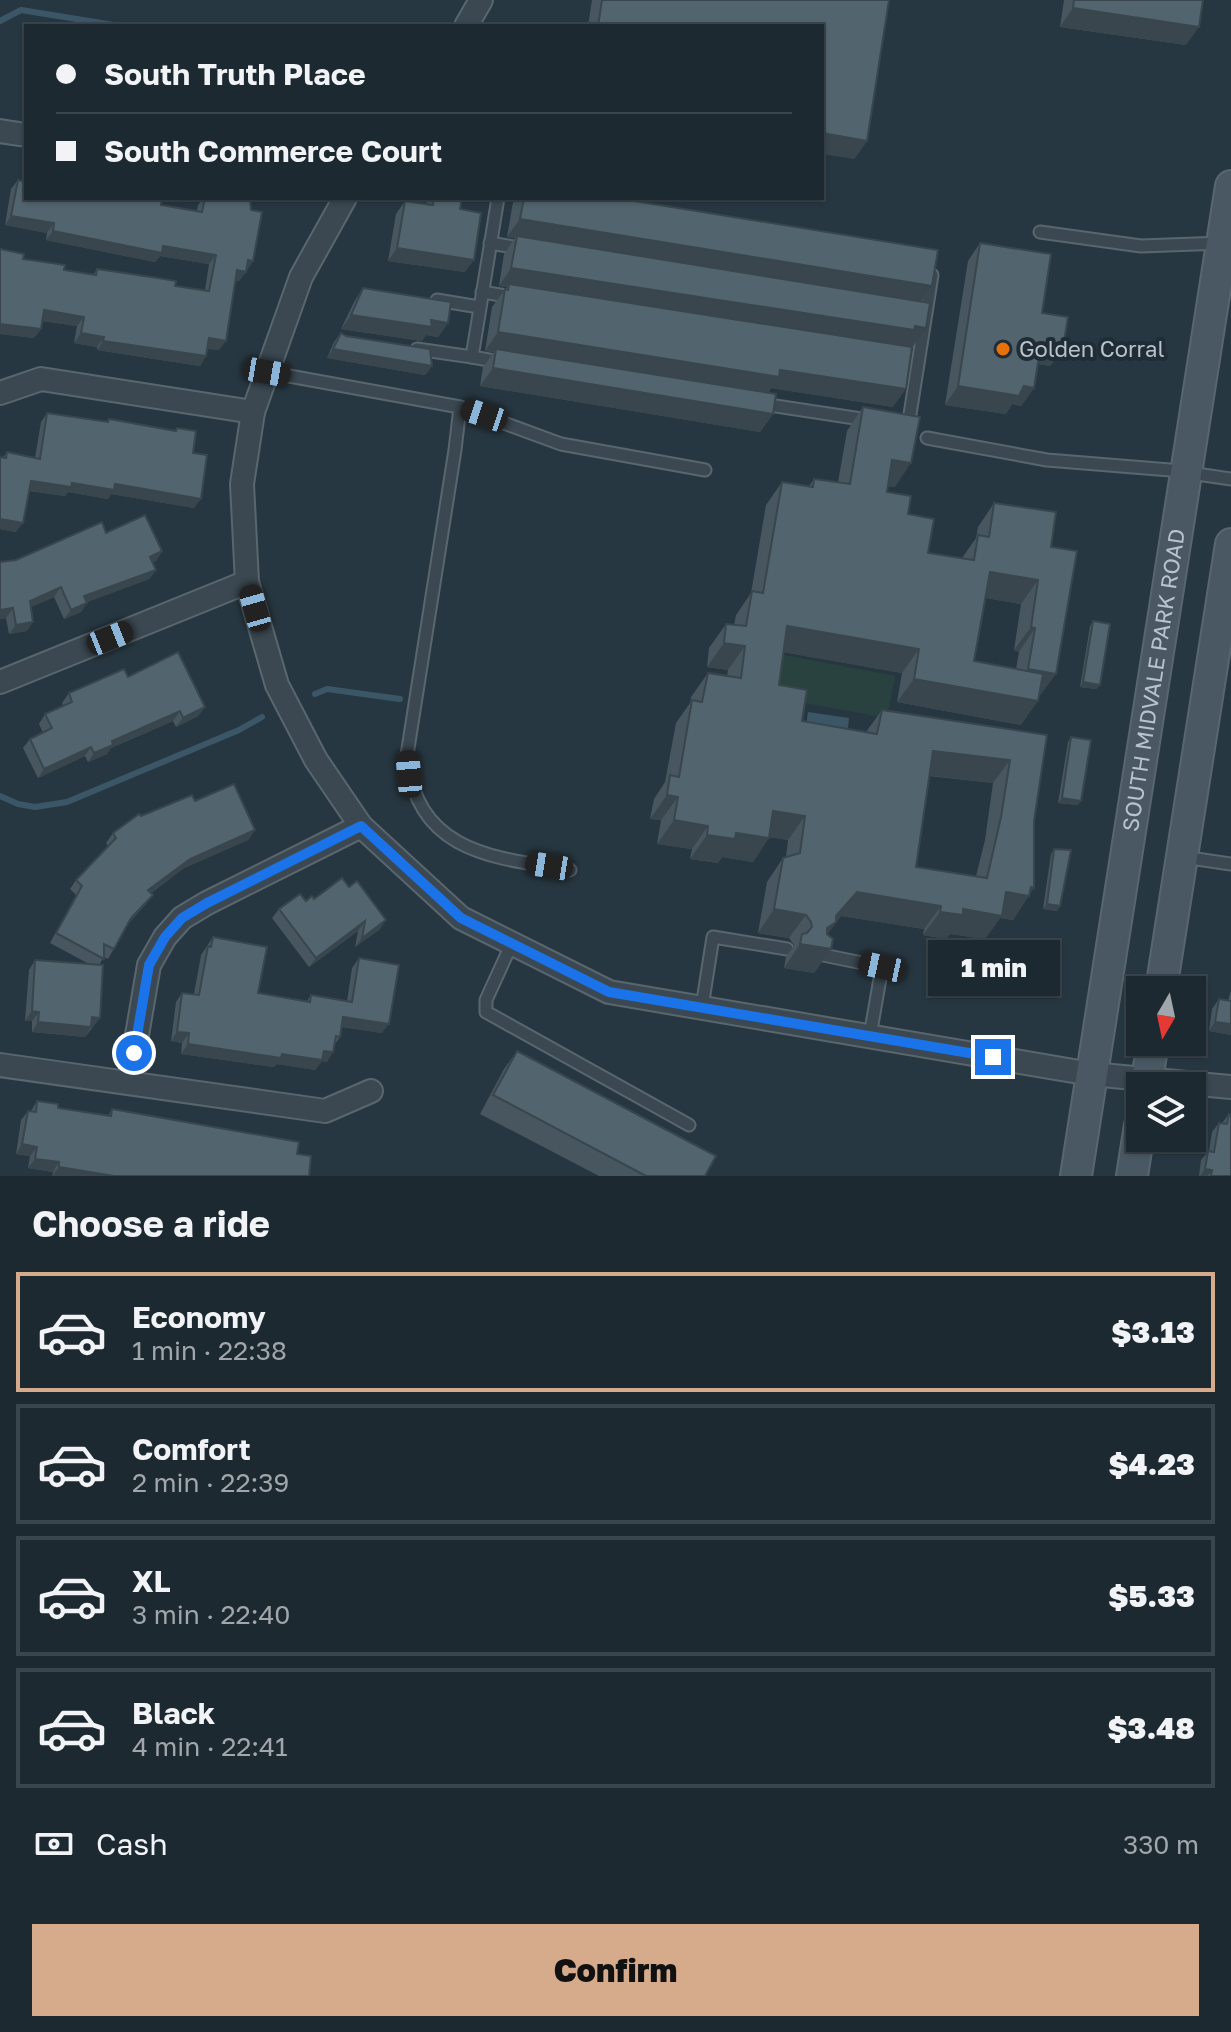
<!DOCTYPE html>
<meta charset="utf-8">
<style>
body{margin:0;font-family:"Golos Text",sans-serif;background:#2a353d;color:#f1f3f6;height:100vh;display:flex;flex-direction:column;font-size:30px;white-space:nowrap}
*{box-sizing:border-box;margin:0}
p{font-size:26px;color:#a0a6ab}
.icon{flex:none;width:44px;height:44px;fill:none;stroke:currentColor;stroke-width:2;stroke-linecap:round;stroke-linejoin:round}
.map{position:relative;height:1176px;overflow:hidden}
.drawer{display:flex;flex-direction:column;background:#1d2931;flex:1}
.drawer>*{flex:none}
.banner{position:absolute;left:24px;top:24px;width:800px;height:176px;border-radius:0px;box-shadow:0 2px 6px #0004,0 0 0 2px #3b454d;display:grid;align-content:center;height:176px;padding:0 32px;background:#1d2931}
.needle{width:52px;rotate:189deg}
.fabs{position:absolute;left:1126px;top:976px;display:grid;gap:16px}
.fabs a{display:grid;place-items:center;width:80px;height:80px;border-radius:0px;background:#1d2931;box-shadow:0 2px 6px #0004,0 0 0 2px #3b454d;font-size:40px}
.end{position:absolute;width:36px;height:36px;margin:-18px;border:10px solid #1a73e8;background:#fff;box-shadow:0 0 0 4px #fff}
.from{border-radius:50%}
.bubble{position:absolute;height:56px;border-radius:0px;background:#1d2931;box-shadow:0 2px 6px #0004,0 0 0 2px #3b454d;font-size:26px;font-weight:800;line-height:56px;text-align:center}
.car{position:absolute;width:24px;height:48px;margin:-24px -12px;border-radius:10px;box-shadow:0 0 6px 2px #0007;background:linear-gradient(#222 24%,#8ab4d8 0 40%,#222 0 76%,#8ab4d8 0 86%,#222 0)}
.banner b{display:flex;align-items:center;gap:28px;height:76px;font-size:30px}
.banner b+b{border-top:2px solid #3b454d}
.banner i{width:20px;height:20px;background:#f1f3f6}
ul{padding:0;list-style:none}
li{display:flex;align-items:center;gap:24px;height:120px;margin:0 16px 12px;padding:0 16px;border:4px solid #3b454d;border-radius:0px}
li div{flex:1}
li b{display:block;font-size:30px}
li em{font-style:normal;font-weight:800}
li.on{border-color:#d6ab8b}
li>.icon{width:72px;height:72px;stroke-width:1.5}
h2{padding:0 32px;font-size:36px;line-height:96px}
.pay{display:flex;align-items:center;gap:20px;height:88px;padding:0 32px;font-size:30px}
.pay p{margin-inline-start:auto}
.action{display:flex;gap:16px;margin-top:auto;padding:16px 32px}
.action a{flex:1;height:92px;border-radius:0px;background:#d6ab8b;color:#111;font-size:32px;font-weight:800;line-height:92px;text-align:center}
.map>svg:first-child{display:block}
.green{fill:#29423f}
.water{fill:#3b5767}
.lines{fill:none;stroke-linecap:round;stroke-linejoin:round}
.stream{stroke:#3b5767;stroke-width:6}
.lane-casing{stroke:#59666e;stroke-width:15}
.street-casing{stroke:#59666e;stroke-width:26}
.secondary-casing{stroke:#59666e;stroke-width:34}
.lane{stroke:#3b4851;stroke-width:11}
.street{stroke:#3b4851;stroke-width:22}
.secondary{stroke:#495863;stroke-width:30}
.wall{fill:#47565f;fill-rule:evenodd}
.shaded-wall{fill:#39464d}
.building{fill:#52646e;stroke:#39464d;stroke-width:2;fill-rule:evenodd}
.route{stroke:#1a73e8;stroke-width:10}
.food-dot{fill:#e8710a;stroke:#202d36;stroke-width:3}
.labels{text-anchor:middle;stroke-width:8;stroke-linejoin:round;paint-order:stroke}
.poi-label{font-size:22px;fill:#b8c3cb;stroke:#202d36;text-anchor:start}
.street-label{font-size:22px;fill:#b8c3cb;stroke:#202d36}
</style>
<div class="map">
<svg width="1231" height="1176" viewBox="0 0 1231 1176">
<rect width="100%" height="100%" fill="#273741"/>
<path class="green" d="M779 654 895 676 887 718 772 697Z"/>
<path class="water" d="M808 712 849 718 847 739 805 733Z"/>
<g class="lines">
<g class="stream">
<path d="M0 21 21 10 120 26"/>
<path d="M315 694 327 689 400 699"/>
<path d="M0 796 18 804 35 807 67 802 239 730 262 717"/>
</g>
<defs>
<g id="lane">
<path d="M498 198 472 357 500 362"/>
<path d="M1040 232 1141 246 1222 243"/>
<path d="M490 243 525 249"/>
<path d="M482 292 513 297"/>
<path d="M437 300 479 307"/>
<path d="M417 349 472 357"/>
<path d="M267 372 460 407 561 444 705 470"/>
<path d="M762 404 868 420"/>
<path d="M460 407 455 450 407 755C415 852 493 858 570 870"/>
<path d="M908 427 932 275"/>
<path d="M927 438 1047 460 1170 470 1231 479"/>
<path d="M1183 857 1231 864"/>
<path d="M512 943 486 1000V1012L689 1125"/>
<path d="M818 954 882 967 870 1036"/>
<path d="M702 1007 713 937 787 949"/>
</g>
<g id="street">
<path d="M466 26 481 0"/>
<path d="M0 131 26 135"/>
<path d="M345 198 301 277 253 412 242 484 247 582 277 685 316 760 361 826 461 918 609 992 1091 1074 1231 1087"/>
<path d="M0 393 41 379 253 412"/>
<path d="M0 682 247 582"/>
<path d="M0 1065 325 1111 371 1091"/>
<path d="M129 1082 149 965 165 937 182 918 207 903 361 826"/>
</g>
<g id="secondary">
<path d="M1161 990 1231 544"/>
<path d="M1146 1086 1153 1042"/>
<path id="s1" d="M1076 1176 1231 186"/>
<path d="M1132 1176 1140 1125"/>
</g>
</defs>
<use href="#lane" class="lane-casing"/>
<use href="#street" class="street-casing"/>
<use href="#secondary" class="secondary-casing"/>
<use href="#lane" class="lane"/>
<use href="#street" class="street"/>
<use href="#secondary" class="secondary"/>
</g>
<g class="wall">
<path d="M592 0H889L867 141 854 159 822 26H588Z"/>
<path d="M1064 0H1203L1186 45 1060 27Z"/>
<path d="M18 180 197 211 198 205 203 198H243L253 261 239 281H235L219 350 208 349 206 356 200 366 97 350V347L74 343 77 326 42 321 41 329 34 338 0 334V249L23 259 64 270 93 275 97 269 175 286 205 290 209 264 160 256 155 262 46 240 47 233 5 225 11 189Z"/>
<path d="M427 198H462L460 209 465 272 388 261 396 214 405 201 426 204Z"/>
<path d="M516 198H616L932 286 921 302 913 346 905 345 904 346 893 407 771 388 768 393 773 414 760 432 480 386 483 367 494 352 485 351 492 307 507 287 499 286 504 254 515 238 507 237 513 202Z"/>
<path d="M980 243 1042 313 1063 348 1050 366 1038 364 1034 388 1021 406 1012 404 1006 414 945 405 968 261Z"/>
<path d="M363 288 448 323 438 337 426 335 422 341 341 329 354 302Z"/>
<path d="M341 333 346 336 432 366 425 375 327 358 334 342Z"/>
<path d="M863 407 895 487 888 486 887 492 908 514 928 553 962 558 976 538 978 527 994 503 1051 547 1039 697 1021 725 897 702 902 673 783 652 779 685 802 721 866 732 882 710 1047 735 1034 821 1029 895 1013 920 1000 918 985 939 950 934 946 939 923 935 924 929 841 916 827 934 831 949 814 973 784 968 786 957 794 945 789 938 758 933 767 882 783 858 786 857 788 840 769 837 753 862 722 857 718 863 690 859 692 849 657 844 661 820 650 819 654 799 665 782 676 723 690 703 691 697 708 673 727 676 728 670 707 667 709 648 726 624 734 625 736 615 751 593 766 505 782 482 809 486 814 479 838 482 847 431ZM986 598 1021 604 1014 650 1019 652 1016 669 974 661ZM929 776 993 783 985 840 976 876 916 867Z"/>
<path d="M47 413 106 422 109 419 175 431 177 428 193 453 194 508 111 494 108 499 68 492 65 496 29 491 16 532 0 529V457L3 458 7 452 35 458 41 422Z"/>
<path d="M106 533 162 551 156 561 152 562 156 570 149 579 87 602 81 612 64 619 54 597 31 607 27 631 9 634 6 618 0 619V562L16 560Z"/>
<path d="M1093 621 1100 685 1096 689 1080 687 1090 626Z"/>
<path d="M128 677 205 707 198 716 176 727 173 721 111 748 107 754 88 762 85 756 38 778 23 748 30 739 43 733 39 724 45 714 63 706 62 703 69 693Z"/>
<path d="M1071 737 1078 805 1058 803 1068 742Z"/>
<path d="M195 801 255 830 248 840 184 868 151 893 146 904 128 924 108 959 104 957 99 965 100 1018 85 1037 32 1032V1021H25L29 970 35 960 89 964 50 943 76 895 70 889 76 880 108 846 106 843 113 833 141 816Z"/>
<path d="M1054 849 1060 906 1057 911 1043 909 1051 854Z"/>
<path d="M349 887 386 920 380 929 355 947 358 931 309 967 272 918 279 909Z"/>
<path d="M213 937 258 993 307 1001 311 995 347 1001 352 968 359 958 382 1033 342 1027 340 1037 335 1044 327 1062 322 1061 315 1070 277 1064 274 1067 181 1054 182 1043 171 1041 176 1002 182 993 194 994 201 955Z"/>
<path d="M1231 991V1035L1209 1031 1212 1009 1219 999 1228 1000Z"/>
<path d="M517 1051 705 1176H599L480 1114 504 1069Z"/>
<path d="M37 1101 58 1108 108 1116 112 1109 297 1154 309 1176H52L53 1172 28 1168 30 1156 16 1154 21 1120 28 1111H31Z"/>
<path d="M1229 1114 1231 1176H1199L1201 1160 1209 1151 1212 1132 1219 1123H1222Z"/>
</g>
<g class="shaded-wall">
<path d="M1073 8 1199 27 1186 45 1060 27Z"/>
<path d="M822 133 867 141 854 159 822 154Z"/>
<path d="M11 216 54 223 47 233 5 225Z"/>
<path d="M520 219 932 286 919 304 517 236 515 238 507 237Z"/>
<path d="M53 231 163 246 216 255 209 264 160 256 155 262 46 240Z"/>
<path d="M397 248 474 260 465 272 388 261Z"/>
<path d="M248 260 253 261 247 271 241 269Z"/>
<path d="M511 268 915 326 926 328 913 346 905 345 902 349 509 284 507 287 499 286Z"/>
<path d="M237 270 246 272 239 281 230 280Z"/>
<path d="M44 310 84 317 77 326 37 320Z"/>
<path d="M351 315 431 320 448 323 438 337 426 335 422 341 341 329Z"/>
<path d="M0 324 41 329 34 338 0 334Z"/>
<path d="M498 332 780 370 906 389 893 407 771 388 766 395 496 349 494 352 485 351Z"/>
<path d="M81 333 104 337 97 347 74 343Z"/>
<path d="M209 338 226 341 219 350 203 348Z"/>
<path d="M103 341 206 356 200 366 97 350Z"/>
<path d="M1041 344 1063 348 1050 366 1028 362Z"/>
<path d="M333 349 432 366 425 375 327 358Z"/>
<path d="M493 368 773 414 760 432 480 386Z"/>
<path d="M958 386H1024L1034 388 1021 406 1012 404 1006 414 945 405Z"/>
<path d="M892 460 911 463 895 487 875 483Z"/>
<path d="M31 481 115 484 201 499 194 508 111 494 108 499 68 492 65 496 24 490Z"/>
<path d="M0 519 23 523 16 532 0 529Z"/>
<path d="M162 551 156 561 143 566 150 557Z"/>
<path d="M156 570 149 579 78 605 84 596Z"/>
<path d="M990 572 1038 580 1021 604 973 596Z"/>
<path d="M61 587 54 597 24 610 30 601Z"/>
<path d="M87 603 81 612 64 619 71 610Z"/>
<path d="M13 608 6 618 0 619V610Z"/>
<path d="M33 622 27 631 9 634 16 625Z"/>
<path d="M787 626 919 649 902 673 770 650Z"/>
<path d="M1031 627 1035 628 1019 652 1014 650Z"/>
<path d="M724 643 745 646 728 670 707 667Z"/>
<path d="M1028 669 1056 674 1039 697 1012 692Z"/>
<path d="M914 679 1038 701 1021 725 897 702Z"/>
<path d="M1083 682 1100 685 1096 689 1080 687Z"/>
<path d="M205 707 198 716 176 727 183 718Z"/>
<path d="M180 711 173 721 111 748 107 754 88 762 94 753 112 741Z"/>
<path d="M91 747 85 756 38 778 44 769Z"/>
<path d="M933 751 1010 760 993 783 916 774Z"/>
<path d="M667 795 678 797 661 820 650 819Z"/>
<path d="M1062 798 1081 801 1078 805 1058 803Z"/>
<path d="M773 811 805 816 788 840 757 835Z"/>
<path d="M674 820 708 826 692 849 657 844Z"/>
<path d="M255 830 248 840 184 868 142 899 148 890 190 859Z"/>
<path d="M736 833 769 838 753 862 722 857 718 863 690 859 707 835Z"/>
<path d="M1031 887 1034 888 1013 920 1000 918 985 939 950 934 946 939 923 935 940 912 963 909 1006 892Z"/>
<path d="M857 892 941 906 924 929 841 916 819 946 831 949 814 973 784 968 800 944 827 928Z"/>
<path d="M153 895 146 904 125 927 131 918Z"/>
<path d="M1047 904 1060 906 1057 911 1043 909Z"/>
<path d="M774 909 806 915 789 938 758 933Z"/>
<path d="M386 920 380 929 355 947 362 938Z"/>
<path d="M365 921 358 931 309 967 316 958Z"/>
<path d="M32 1011 39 1012 32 1021H25Z"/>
<path d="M92 1017 100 1018 93 1027H86Z"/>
<path d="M343 1017 389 1024 382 1033 337 1026Z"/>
<path d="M38 1022 91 1027 85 1037 32 1032Z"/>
<path d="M1215 1022 1231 1024V1035L1209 1031Z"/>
<path d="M177 1032 189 1033 182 1043 171 1041Z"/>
<path d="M188 1044 282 1054 324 1051 333 1052 327 1062 322 1061 315 1070 277 1064 274 1067 181 1054Z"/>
<path d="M22 1144 37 1147 30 1156 16 1154Z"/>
<path d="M35 1159 59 1162 53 1172 28 1168Z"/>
<path d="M59 1167 114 1176H52Z"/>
<path d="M1205 1169 1212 1170 1208 1176H1200Z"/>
</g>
<g class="building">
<path d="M602 0H889L867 141 822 133V26H598Z"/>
<path d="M1074 0H1203L1199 27 1073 8Z"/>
<path d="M18 180 26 182V198H162L161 205 202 212 205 198H243L250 199 251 210 262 212 253 261 248 260 246 272 237 270 226 341 209 338 206 356 103 341 104 337 81 333 84 317 44 310 41 329 0 324V249L24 254 23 259 65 265 64 270 96 275 97 269 158 278 176 281 175 286 209 291 216 255 163 246 162 253 53 231 54 223 11 216Z"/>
<path d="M434 198H462L460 209 481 213 474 260 397 248 405 201 433 205Z"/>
<path d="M524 198H616L938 250 932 286 520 219Z"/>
<path d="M517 236 930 303 926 328 915 326 914 330 511 268Z"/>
<path d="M980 243 1051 254 1042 313 1068 317 1063 348 1041 344 1034 388 1024 386 1019 396 958 386Z"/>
<path d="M509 284 912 347 906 389 780 370 779 377 498 332 505 289 508 290Z"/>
<path d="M363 288 451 302 448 323 431 320 432 327 351 315Z"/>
<path d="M341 333 346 336 430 349 432 366 333 349Z"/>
<path d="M496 349 776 394 773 414 493 368Z"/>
<path d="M863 407 920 417 911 463 892 460 887 492 911 496 908 514 934 519 928 553 974 560 978 535 989 537 994 503 1056 512 1051 547 1077 551 1056 674 1028 669 1035 628 1031 627 1038 580 990 572 974 661 1043 674 1038 701 914 679 919 649 787 626 779 685 807 690 802 721 877 734 882 710 1047 735 1034 821V888L1031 887 1029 896 1006 892 1002 916 963 909V915L940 912 941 906 857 892 836 916V922L827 928V934L833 939 831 949 800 944 802 934 807 933 812 927 811 922 806 915 774 909 783 858 800 853 805 816 773 811 769 838 736 833 735 839 707 835 708 826 674 820 678 797 667 795 670 775 679 777 692 700 702 702 708 673 741 678 745 646 724 643 726 624 746 626 752 591 763 593 782 482 813 487 814 479 850 484ZM933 751 1010 760 1001 817 987 878 916 867Z"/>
<path d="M47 413 108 422 109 419 176 431 177 428 196 431 193 453 207 455 201 499 115 484 114 490 72 483 71 487 31 481 23 523 0 519V457L6 458 7 452 40 459Z"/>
<path d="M145 515 162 551 150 557 156 570 84 596 87 603 71 610 61 587 30 601 33 622 16 625 13 608 0 610V562L16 560 102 522 106 533Z"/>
<path d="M1093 621 1110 624 1100 685 1083 682Z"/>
<path d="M178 652 205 707 183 718 180 711 112 741 113 745 94 753 91 747 44 769 30 739 52 728 45 714 72 702 69 693 124 669 128 677Z"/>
<path d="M1071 737 1091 740 1081 801 1062 798Z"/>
<path d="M234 784 255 830 190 859 148 890 153 895 131 918 114 949 104 944V959L56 933 82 886 76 880 116 838 113 833 139 814 141 816 192 795 195 801Z"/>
<path d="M1054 849 1071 850 1060 906 1047 904Z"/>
<path d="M342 878 349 887 357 881 386 920 362 938 365 921 316 958 279 909 300 894 306 901 312 896 314 899Z"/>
<path d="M213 937 267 947 258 993 310 1002 311 995 352 1002 359 958 399 965 389 1024 343 1017 340 1037 336 1036 333 1052 324 1051 322 1060 282 1054 281 1058 188 1044 189 1033 177 1032 182 993 199 995 208 946 211 947Z"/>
<path d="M35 960 103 965 100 1018 92 1017 91 1027 38 1022 39 1012 32 1011Z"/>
<path d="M1219 999 1231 1001V1024L1215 1022Z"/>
<path d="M517 1051 716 1156 705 1176H646L493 1095Z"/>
<path d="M37 1101 58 1104V1108L111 1116 112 1109 299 1142 297 1154 311 1156 309 1176H114L59 1167V1162L35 1159 37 1147 22 1144 28 1111 36 1112Z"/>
<path d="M1229 1114 1231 1115V1176H1211L1212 1170 1205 1169 1208 1151 1214 1152 1219 1123 1227 1124Z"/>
</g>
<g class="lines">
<path class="route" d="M134 1053 149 965 165 937 182 918 207 903 361 826 461 918 609 992 993 1057"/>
</g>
<circle class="food-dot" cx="1003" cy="349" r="8"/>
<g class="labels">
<g class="poi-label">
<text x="1019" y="357">Golden Corral</text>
</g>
<g class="street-label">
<text dy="8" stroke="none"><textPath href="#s1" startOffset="502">SOUTH MIDVALE PARK ROAD</textPath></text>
</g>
</g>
</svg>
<div class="fabs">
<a><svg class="needle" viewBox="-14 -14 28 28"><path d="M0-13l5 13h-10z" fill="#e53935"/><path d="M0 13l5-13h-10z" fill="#a0a6ab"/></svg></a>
<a><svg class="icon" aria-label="layers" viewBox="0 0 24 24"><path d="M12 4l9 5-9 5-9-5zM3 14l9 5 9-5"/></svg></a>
</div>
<i class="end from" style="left:134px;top:1053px"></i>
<i class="end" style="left:993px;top:1057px"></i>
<div class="bubble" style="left:928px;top:940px;width:132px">1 min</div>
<i class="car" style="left:267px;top:372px;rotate:100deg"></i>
<i class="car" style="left:484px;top:415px;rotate:288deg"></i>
<i class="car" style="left:255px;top:608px;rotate:344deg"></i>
<i class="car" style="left:110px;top:638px;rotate:68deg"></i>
<i class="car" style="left:409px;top:774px;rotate:355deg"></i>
<i class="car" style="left:549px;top:866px;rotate:279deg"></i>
<i class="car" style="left:882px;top:967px;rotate:282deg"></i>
<div class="banner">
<b><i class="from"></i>South Truth Place</b>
<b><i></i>South Commerce Court</b>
</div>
</div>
<section class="drawer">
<h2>Choose a ride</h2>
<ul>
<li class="on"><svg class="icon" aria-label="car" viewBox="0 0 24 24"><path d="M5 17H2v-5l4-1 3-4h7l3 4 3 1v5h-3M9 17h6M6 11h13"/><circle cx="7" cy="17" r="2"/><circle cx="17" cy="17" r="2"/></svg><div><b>Economy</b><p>1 min · 22:38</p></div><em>$3.13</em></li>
<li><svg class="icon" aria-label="car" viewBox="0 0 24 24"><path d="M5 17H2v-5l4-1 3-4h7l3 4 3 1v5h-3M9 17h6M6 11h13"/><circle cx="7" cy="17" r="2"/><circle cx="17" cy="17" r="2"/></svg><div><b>Comfort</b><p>2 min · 22:39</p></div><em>$4.23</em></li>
<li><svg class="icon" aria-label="car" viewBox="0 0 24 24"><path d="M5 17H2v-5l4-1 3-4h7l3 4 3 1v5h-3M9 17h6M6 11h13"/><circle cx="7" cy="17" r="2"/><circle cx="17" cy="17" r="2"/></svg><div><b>XL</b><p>3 min · 22:40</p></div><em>$5.33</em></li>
<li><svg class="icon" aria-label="car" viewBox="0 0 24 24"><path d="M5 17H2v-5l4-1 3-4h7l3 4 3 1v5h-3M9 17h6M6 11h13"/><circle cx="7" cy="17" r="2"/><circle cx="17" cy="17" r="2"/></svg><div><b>Black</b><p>4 min · 22:41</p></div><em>$3.48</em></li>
</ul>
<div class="pay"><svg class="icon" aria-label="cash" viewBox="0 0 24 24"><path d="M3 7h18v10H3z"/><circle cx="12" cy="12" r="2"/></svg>Cash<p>330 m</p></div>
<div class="action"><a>Confirm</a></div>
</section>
